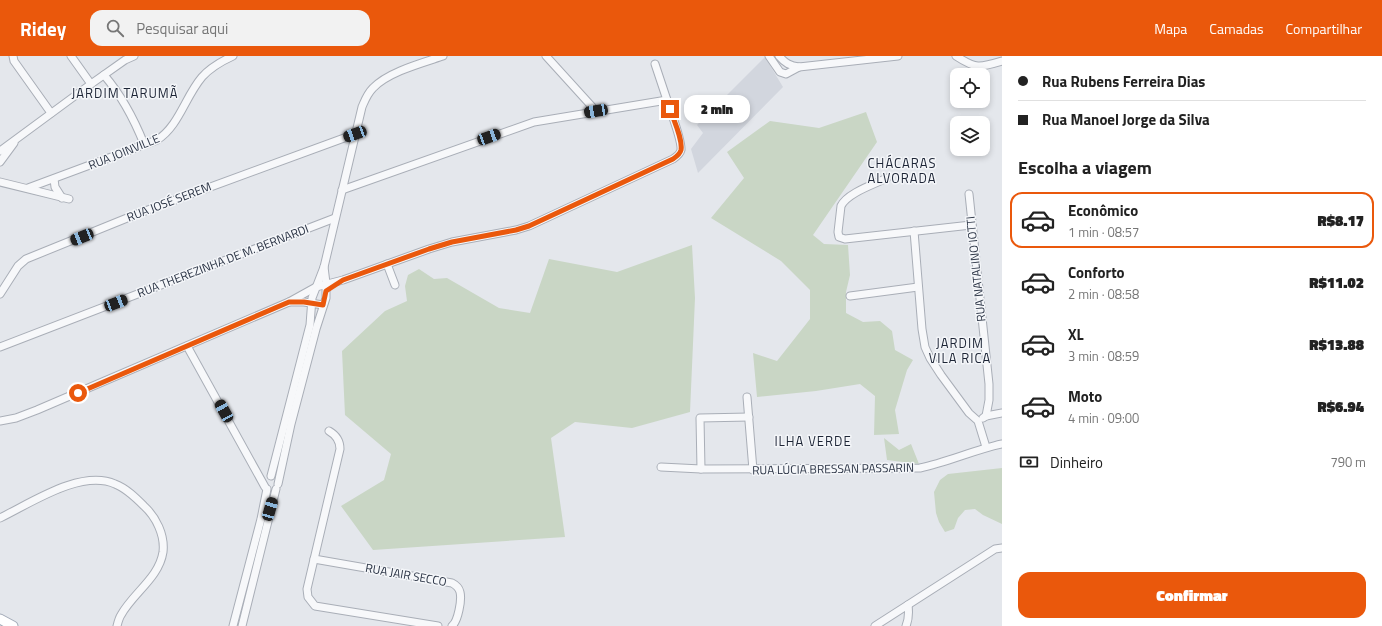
<!DOCTYPE html>
<html lang="pt">
<meta charset="utf-8">
<style>
body{margin:0;font-family:"Titillium Web",sans-serif;background:#f2f2f2;color:#222;height:100vh;display:flex;flex-direction:column;font-size:15px;white-space:nowrap}
*{box-sizing:border-box;margin:0}
p{font-size:13px;color:#767676}
.icon{flex:none;width:22px;height:22px;fill:none;stroke:currentColor;stroke-width:2;stroke-linecap:round;stroke-linejoin:round}
.map{position:relative;flex:1;overflow:hidden}
.panel{display:flex;flex-direction:column;background:#fff;width:380px}
.panel>*{flex:none}
.top-card{display:grid;align-content:center;height:88px;padding:0 16px;background:#fff}
.tools{position:absolute;left:950px;top:12px;display:grid;gap:8px}
.tools a{display:grid;place-items:center;width:40px;height:40px;border-radius:8px;background:#fff;box-shadow:0 2px 6px #0003;font-size:20px}
.end{position:absolute;width:18px;height:18px;margin:-9px;border:5px solid #ea580c;background:#fff;box-shadow:0 0 0 2px #fff}
.from{border-radius:50%}
.bubble{position:absolute;height:28px;border-radius:12px;background:#fff;box-shadow:0 2px 6px #0003;font-size:13px;font-weight:800;line-height:28px;text-align:center}
.car{position:absolute;width:12px;height:24px;margin:-12px -6px;border-radius:5px;box-shadow:0 0 3px 1px #0007;background:linear-gradient(#222 24%,#8ab4d8 0 40%,#222 0 76%,#8ab4d8 0 86%,#222 0)}
.top-card b{display:flex;align-items:center;gap:14px;height:38px;font-size:15px}
.top-card b+b{border-top:1px solid #e0e0e0}
.top-card i{width:10px;height:10px;background:#222}
ul{padding:0;list-style:none}
li{display:flex;align-items:center;gap:12px;height:56px;margin:0 8px 6px;padding:0 8px;border:2px solid transparent;border-radius:12px}
li div{flex:1}
li b{display:block;font-size:15px}
li em{font-style:normal;font-weight:800}
li.selected{border-color:#ea580c}
li>.icon{width:36px;height:36px;stroke-width:1.5}
h2{padding:0 16px;font-size:18px;line-height:48px}
.pay{display:flex;align-items:center;gap:10px;height:44px;padding:0 16px;font-size:15px}
.pay p{margin-inline-start:auto}
.primary-button{display:flex;gap:8px;margin-top:auto;padding:8px 16px}
.primary-button a{flex:1;height:46px;border-radius:12px;background:#ea580c;color:#fff;font-size:16px;font-weight:800;line-height:46px;text-align:center}
header{display:flex;align-items:center;gap:24px;box-sizing:border-box;height:56px;padding:0 20px;background:#ea580c;color:#fff}
header strong{font-size:19px}
nav{display:flex;gap:22px;margin-inline-start:auto;font-size:14px}
.search{width:280px;height:36px;background:#f2f2f2;display:flex;align-items:center;gap:10px;box-sizing:border-box;padding:0 14px;border-radius:12px;color:#767676;font-size:15px}
main{display:flex;flex:1;min-height:0}
.map>svg:first-child{display:block}
.built{fill:#d2d6de}
.green{fill:#c9d6c5}
.lines{fill:none;stroke-linecap:round;stroke-linejoin:round}
.minor-casing{stroke:#a9aeb7;stroke-width:9}
.major-casing{stroke:#a3abb8;stroke-width:11}
.minor{stroke:#f7f8fa;stroke-width:7}
.major{stroke:#fff;stroke-width:9}
.route{stroke:#ea580c;stroke-width:5}
.labels{text-anchor:middle;stroke-width:3;stroke-linejoin:round;paint-order:stroke}
.street-label{font-size:12px;fill:#2b3445;stroke:#f4f6f9}
.neighbourhood-label{font-size:13px;letter-spacing:1px;fill:#1d2536;stroke:#f4f6f9}
</style>
<header>
<strong>Ridey</strong>
<div class="search"><svg class="icon" aria-label="search" viewBox="0 0 24 24"><circle cx="10" cy="10" r="6"/><path d="M15 15l6 6"/></svg>Pesquisar aqui</div>
<nav><a>Mapa</a><a>Camadas</a><a>Compartilhar</a></nav>
</header>
<main>
<div class="map">
<svg width="1002" height="570" viewBox="0 0 1002 570">
<rect width="100%" height="100%" fill="#e4e7ec"/>
<path class="built" d="M765 1 783 31 698 117 691 93 703 77 697 69Z"/>
<g class="green">
<path d="M866 56 877 86 813 179 824 188 848 189 850 219 846 236V257L863 266 880 265 892 275 895 294 913 304 907 314 895 354 899 378 874 379 875 340 860 328 816 335 757 341 753 297 777 305 810 263V234L781 205 711 162 744 122 727 96 770 65 819 72Z"/>
<path d="M692 189 695 242 690 356 632 372 575 366 551 382 565 481 373 494 341 450 384 424 391 398 345 359 342 295 385 255 407 245 405 230 408 219 419 213 434 223 447 222 499 252 530 257 549 203 617 216Z"/>
<path d="M884 382 899 394 911 388 919 408 887 404Z"/>
<path d="M1002 412V468L983 459 975 453 965 454 958 462 954 473 945 476 939 466 936 457 934 436 940 424 948 418Z"/>
</g>
<g class="lines">
<defs>
<g id="minor">
<path d="M13 0 14 5 51 57"/>
<path d="M71 0 91 28"/>
<path d="M546 0 596 55"/>
<path d="M769 0 780 16 786 18 799 11"/>
<path d="M779 0C785 7 790 10 799 11L898 0"/>
<path d="M956 0C976 13 979 12 1002 5"/>
<path d="M655 8 667 44"/>
<path d="M104 19C122 40 134 63 144 88"/>
<path d="M0 95 91 28 125 4 134 0"/>
<path d="M0 106 14 87"/>
<path d="M887 122C875 128 847 137 841 150L838 176 839 181 845 183 971 169"/>
<path d="M54 123 55 131 62 142"/>
<path d="M0 126 69 143"/>
<path d="M28 132 157 84C179 70 185 41 202 21 210 12 222 5 233 0"/>
<path d="M969 138 989 328V344L986 360"/>
<path d="M914 175 922 273 925 291 930 302 941 319 969 357 978 365 986 391"/>
<path d="M387 208 395 229"/>
<path d="M0 238 18 210 26 203 137 158 355 78"/>
<path d="M850 240 918 231"/>
<path d="M289 246H304L323 249"/>
<path d="M187 290 265 431"/>
<path d="M0 291 335 162"/>
<path d="M747 341 753 414"/>
<path d="M983 362 986 360 1002 357"/>
<path d="M0 365 16 362 37 354 289 246 316 231 343 224 429 193 452 186 516 174 529 170 673 103C676 101 680 98 681 94 682 83 670 55 667 44L534 66 342 134"/>
<path d="M329 375C336 379 340 385 340 393L307 533 308 541 315 550 438 570"/>
<path d="M661 411 701 413 920 412C948 406 974 394 1002 388"/>
<path d="M701 413 700 362 749 361"/>
<path d="M271 420 310 269 312 242 324 211 362 51C365 44 367 38 373 32 388 16 422 7 443 0"/>
<path d="M278 428 291 368 316 273 326 242V227L324 211"/>
<path d="M0 462C31 447 81 413 115 428 126 432 136 442 144 450 156 461 165 479 163 496 159 522 133 537 121 559 119 562 118 566 117 570"/>
<path d="M314 503 452 527C456 529 459 532 460 536 462 544 458 565 452 570"/>
<path d="M233 570 261 463 267 433"/>
<path d="M242 570 276 433"/>
<path d="M875 570 995 493 1002 492"/>
<path d="M906 570C909 563 909 557 908 549"/>
</g>
<path id="major" d="M0 563 13 570"/>
</defs>
<use href="#minor" class="minor-casing"/>
<use href="#major" class="major-casing"/>
<use href="#minor" class="minor"/>
<use href="#major" class="major"/>
</g>
<g class="lines">
<path class="route" d="M78 337 289 246H304L323 249 326 235 343 224 429 193 452 186 516 174 529 170 673 103C676 101 680 98 681 94 683 83 673 63 670 53"/>
</g>
<g class="labels">
<g class="street-label">
<text transform="translate(124 96) rotate(-22)" y="4">RUA JOINVILLE</text>
<text transform="translate(169 146) rotate(-21)" y="4">RUA JOSÉ SEREM</text>
<text transform="translate(223 205) rotate(-21)" y="4">RUA THEREZINHA DE M. BERNARDI</text>
<text transform="translate(976 213) rotate(-96)" y="4">RUA NATALINO IOTTI</text>
<text transform="translate(833 413) rotate(-1)" y="4">RUA LÚCIA BRESSAN PASSARIN</text>
<text transform="translate(406 519) rotate(10)" y="4">RUA JAIR SECCO</text>
</g>
<g class="neighbourhood-label">
<text x="125" y="42">JARDIM TARUMÃ</text>
<text x="902" y="112">CHÁCARAS<tspan x="902" dy="15">ALVORADA</tspan></text>
<text x="960" y="292">JARDIM<tspan x="960" dy="15">VILA RICA</tspan></text>
<text x="813" y="390">ILHA VERDE</text>
</g>
</g>
</svg>
<div class="tools">
<a><svg class="icon" aria-label="locate" viewBox="0 0 24 24"><circle cx="12" cy="12" r="6"/><path d="M12 2v4M12 18v4M2 12h4M18 12h4"/></svg></a>
<a><svg class="icon" aria-label="layers" viewBox="0 0 24 24"><path d="M12 4l9 5-9 5-9-5zM3 14l9 5 9-5"/></svg></a>
</div>
<i class="end from" style="left:78px;top:337px"></i>
<i class="end" style="left:670px;top:53px"></i>
<div class="bubble" style="left:684px;top:39px;width:66px">2 min</div>
<i class="car" style="left:596px;top:55px;rotate:260deg"></i>
<i class="car" style="left:355px;top:78px;rotate:250deg"></i>
<i class="car" style="left:489px;top:81px;rotate:70deg"></i>
<i class="car" style="left:82px;top:181px;rotate:248deg"></i>
<i class="car" style="left:116px;top:247px;rotate:69deg"></i>
<i class="car" style="left:224px;top:355px;rotate:331deg"></i>
<i class="car" style="left:270px;top:453px;rotate:16deg"></i>
</div>
<section class="panel">
<div class="top-card">
<b><i class="from"></i>Rua Rubens Ferreira Dias</b>
<b><i></i>Rua Manoel Jorge da Silva</b>
</div>
<h2>Escolha a viagem</h2>
<ul>
<li class="selected"><svg class="icon" aria-label="car" viewBox="0 0 24 24"><path d="M5 17H2v-5l4-1 3-4h7l3 4 3 1v5h-3M9 17h6M6 11h13"/><circle cx="7" cy="17" r="2"/><circle cx="17" cy="17" r="2"/></svg><div><b>Econômico</b><p>1 min · 08:57</p></div><em>R$8.17</em></li>
<li><svg class="icon" aria-label="car" viewBox="0 0 24 24"><path d="M5 17H2v-5l4-1 3-4h7l3 4 3 1v5h-3M9 17h6M6 11h13"/><circle cx="7" cy="17" r="2"/><circle cx="17" cy="17" r="2"/></svg><div><b>Conforto</b><p>2 min · 08:58</p></div><em>R$11.02</em></li>
<li><svg class="icon" aria-label="car" viewBox="0 0 24 24"><path d="M5 17H2v-5l4-1 3-4h7l3 4 3 1v5h-3M9 17h6M6 11h13"/><circle cx="7" cy="17" r="2"/><circle cx="17" cy="17" r="2"/></svg><div><b>XL</b><p>3 min · 08:59</p></div><em>R$13.88</em></li>
<li><svg class="icon" aria-label="car" viewBox="0 0 24 24"><path d="M5 17H2v-5l4-1 3-4h7l3 4 3 1v5h-3M9 17h6M6 11h13"/><circle cx="7" cy="17" r="2"/><circle cx="17" cy="17" r="2"/></svg><div><b>Moto</b><p>4 min · 09:00</p></div><em>R$6.94</em></li>
</ul>
<div class="pay"><svg class="icon" aria-label="cash" viewBox="0 0 24 24"><path d="M3 7h18v10H3z"/><circle cx="12" cy="12" r="2"/></svg>Dinheiro<p>790 m</p></div>
<div class="primary-button"><a>Confirmar</a></div>
</section>
</main>
